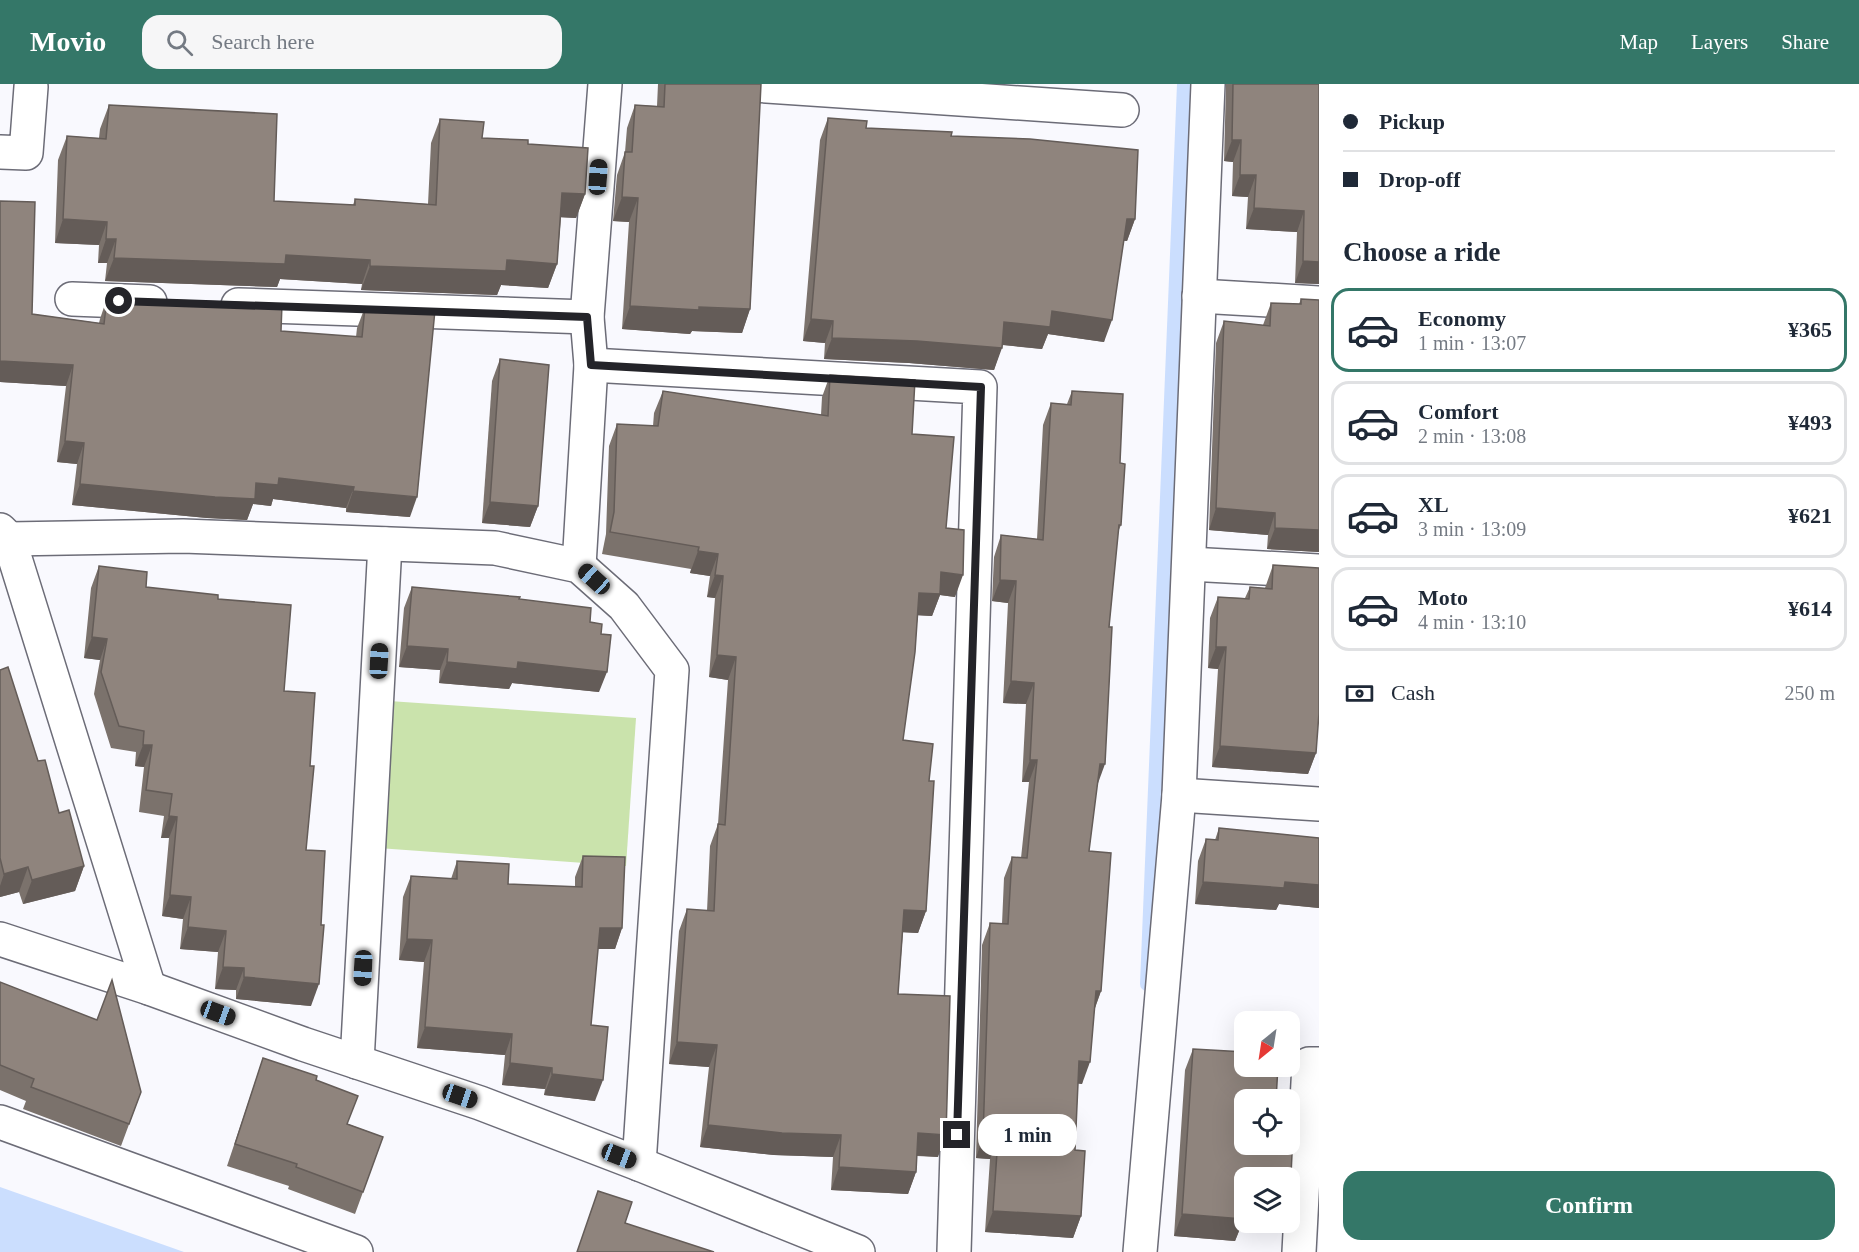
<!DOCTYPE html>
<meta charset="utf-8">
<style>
body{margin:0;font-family:Georgia,serif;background:#f6f6f7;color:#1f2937;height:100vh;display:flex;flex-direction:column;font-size:22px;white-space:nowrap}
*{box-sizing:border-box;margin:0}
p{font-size:20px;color:#747a83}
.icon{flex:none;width:33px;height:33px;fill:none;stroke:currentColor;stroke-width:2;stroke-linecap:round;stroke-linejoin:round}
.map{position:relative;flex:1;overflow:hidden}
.details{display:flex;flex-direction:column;background:#fff;width:540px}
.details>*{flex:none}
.guide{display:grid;align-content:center;height:132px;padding:0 24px;background:#fff}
.needle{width:39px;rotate:210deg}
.fabs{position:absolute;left:1234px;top:927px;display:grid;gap:12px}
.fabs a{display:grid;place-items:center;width:66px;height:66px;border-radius:12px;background:#fff;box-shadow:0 6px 24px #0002;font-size:30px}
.end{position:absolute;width:27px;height:27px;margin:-14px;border:8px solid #242429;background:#fff;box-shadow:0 0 0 3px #fff}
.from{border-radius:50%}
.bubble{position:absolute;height:42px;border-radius:18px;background:#fff;box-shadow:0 6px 24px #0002;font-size:20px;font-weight:800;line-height:42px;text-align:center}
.car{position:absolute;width:18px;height:36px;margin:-18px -9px;border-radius:8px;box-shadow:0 0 4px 2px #0007;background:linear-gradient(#222 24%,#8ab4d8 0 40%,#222 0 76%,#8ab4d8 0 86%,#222 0)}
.guide b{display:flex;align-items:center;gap:21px;height:57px;font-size:22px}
.guide b+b{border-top:2px solid #e0e1e3}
.guide i{width:15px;height:15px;background:#1f2937}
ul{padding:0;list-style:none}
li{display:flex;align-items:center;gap:18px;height:84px;margin:0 12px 9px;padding:0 12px;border:3px solid #e0e1e3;border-radius:18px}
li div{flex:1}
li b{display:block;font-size:22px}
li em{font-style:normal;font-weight:800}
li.active{border-color:#347768}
li>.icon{width:54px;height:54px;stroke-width:1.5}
h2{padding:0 24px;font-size:27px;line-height:72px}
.pay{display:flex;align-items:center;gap:15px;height:66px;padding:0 24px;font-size:22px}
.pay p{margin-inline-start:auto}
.cta{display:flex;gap:12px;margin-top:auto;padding:12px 24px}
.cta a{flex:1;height:69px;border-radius:18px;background:#347768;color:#fff;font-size:24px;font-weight:800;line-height:69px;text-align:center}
header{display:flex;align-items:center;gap:36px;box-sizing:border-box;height:84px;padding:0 30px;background:#347768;color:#fff}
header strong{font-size:28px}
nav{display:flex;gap:33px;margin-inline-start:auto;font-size:21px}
.search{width:420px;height:54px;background:#f6f6f7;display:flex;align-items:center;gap:15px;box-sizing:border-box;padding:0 21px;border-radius:18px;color:#747a83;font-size:22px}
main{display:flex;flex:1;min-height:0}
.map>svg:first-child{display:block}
.green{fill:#cae3ac}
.water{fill:#cbdefe}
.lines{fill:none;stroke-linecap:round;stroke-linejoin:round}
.stream{stroke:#cbdefe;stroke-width:14}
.minor-casing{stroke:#6c6c77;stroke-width:36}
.minor{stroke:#fff;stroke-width:33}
.wall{fill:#7b726c}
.shaded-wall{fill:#645c58}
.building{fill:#8f847d;stroke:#645c58;stroke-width:1.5}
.route{stroke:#242429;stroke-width:8}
</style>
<header>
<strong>Movio</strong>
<div class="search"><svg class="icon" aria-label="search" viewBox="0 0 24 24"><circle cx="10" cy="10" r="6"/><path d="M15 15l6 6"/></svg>Search here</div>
<nav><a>Map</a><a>Layers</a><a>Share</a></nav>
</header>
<main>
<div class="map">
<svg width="1319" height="1168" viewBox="0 0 1319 1168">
<rect width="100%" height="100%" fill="#f9f9fe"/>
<path class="green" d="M389 617 636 634 626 782 378 764Z"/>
<path class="water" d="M0 1103 184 1168H0Z"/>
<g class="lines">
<path class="stream" d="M1147 900 1184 0"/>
<defs>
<g id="minor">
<path d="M738 0 1122 26"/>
<path d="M0 68 26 69 31 3"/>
<path d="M1199 212 1319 219"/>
<path d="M72 215 150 218"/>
<path d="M238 221 587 233"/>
<path d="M591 281 980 303 954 1168"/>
<path d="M0 446 9 455 149 904"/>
<path d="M9 455 183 452 495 464 579 482 624 522 672 586 639 1080"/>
<path d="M1189 480 1319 487"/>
<path d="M579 482 591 281 587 233 605 0"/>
<path d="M1179 711 1319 720"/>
<path d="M0 855 149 904 303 960 480 1019 639 1080 858 1168"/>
<path d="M357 978 385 460"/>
<path d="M0 1038 356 1168"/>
<path d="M1140 1168 1179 711 1208 0"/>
<path d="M1299 1168 1309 980H1319"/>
</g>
</defs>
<use href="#minor" class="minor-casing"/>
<use href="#minor" class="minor"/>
</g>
<g class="wall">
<path d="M658 0H761L750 225 742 249 692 247 690 250 622 245 629 138 613 137 617 91 625 68 627 44 635 21 657 22Z"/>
<path d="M1226 0H1319V200L1295 199 1297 148 1246 145 1248 113 1232 112 1233 78 1224 77Z"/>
<path d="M109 21 274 117 353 121 355 115 428 120 431 59 440 35 482 54 528 60 585 110 576 134 561 133 557 180 548 204 501 201 497 211 361 206 362 200 280 195 277 203 105 197 107 179H98L99 161 55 159 58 76 67 52 99 54 100 45Z"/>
<path d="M828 34 866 44 951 52 1135 135 1127 157H1124L1104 258 1048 250 1042 265 1002 261 994 286 909 279 824 275 825 259 803 257 820 56Z"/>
<path d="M0 117 32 230 99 239 100 235 107 214 281 247 356 253 357 244 365 223 410 433 346 428V424L273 415 271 422 253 420 247 436 207 434 72 421 77 380 57 378 66 302 0 298Z"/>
<path d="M1301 215 1319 468 1267 465 1268 451 1209 446 1216 259 1224 237 1263 241 1271 219 1299 220Z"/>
<path d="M500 275 538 422 530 443 482 439 492 297Z"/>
<path d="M830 291 912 350 946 444 955 513 940 511 932 532 918 531 903 656 929 697 926 827 918 849 903 848 898 910 938 1073 917 1072 916 1088 908 1110 831 1106 833 1073 774 1071 700 1063 709 983 669 980 679 847 687 825 707 827 710 762 718 740 728 596 709 593 715 514 707 513 710 492 690 489 691 485 602 470 606 450 609 362 617 340 653 342 654 329 663 307 821 331 822 313Z"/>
<path d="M1072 307 1120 379 1121 441 1118 448 1109 543 1097 702 1089 767 1101 907 1094 927 1082 1000 1078 999 1075 1066 1081 1132 1073 1154 985 1148 990 1075 976 1074 982 861 990 839 1002 840 1004 794 1012 773 1021 774 1029 698H1022L1026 620 1003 619 1008 519 992 517 994 473 1001 451 1037 455 1043 341 1051 319 1067 320Z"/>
<path d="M1273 481 1316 669 1308 690 1212 683 1218 585 1208 584 1210 534 1218 513 1245 514 1250 503 1265 504Z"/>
<path d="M99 482 146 503 218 515 284 607 310 682 306 766 311 922 236 915V906L215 905 218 868 180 865 183 835 162 832 169 754H161L164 732 139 728 144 683 135 682 136 668 111 664 94 610 100 576 84 574 91 504Z"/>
<path d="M412 503 519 515 590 538 601 550 599 608 512 599 509 605 439 599 440 586 399 583 404 524Z"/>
<path d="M0 586 59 729 84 782 75 807 23 820 19 808 0 813Z"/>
<path d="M1219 744 1319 754V824L1279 820 1276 826 1195 820 1198 777 1206 755 1215 756Z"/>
<path d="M583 772 622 844 615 865H598L591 941 595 1017 544 1011 545 1005 502 1001 505 971 417 964 424 878 399 876 403 813 411 792 451 795 457 777 508 800 575 803V793Z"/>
<path d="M0 898 141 1008 121 1062 23 1025 26 1017 0 1006Z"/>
<path d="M1193 965 1275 1068 1281 1149 1239 1147 1235 1157 1174 1152 1185 986Z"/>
<path d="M263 974 316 996 348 1040 383 1053 355 1130 288 1105 289 1102 227 1082Z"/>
</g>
<g class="shaded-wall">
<path d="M1232 56H1241L1233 78 1224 77Z"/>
<path d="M1240 91H1256L1248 113 1232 112Z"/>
<path d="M562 109 585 110 576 134 554 133Z"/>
<path d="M622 113 638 114 629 138 613 137Z"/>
<path d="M1254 124 1304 127 1297 148 1246 145Z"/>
<path d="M63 135 107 138 99 161 55 159Z"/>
<path d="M1127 135H1135L1127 157 1119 156Z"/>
<path d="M106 155H116L107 179H98Z"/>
<path d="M286 171 370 176 362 200 280 195 277 203 105 197 114 174Z"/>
<path d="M507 176 557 180 548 204 501 201 497 211 361 206 370 182Z"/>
<path d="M1303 177 1319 178V200L1295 199Z"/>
<path d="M630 222 750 225 742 249 692 247 690 250 622 245Z"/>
<path d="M1052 227 1112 236 1104 258 1048 250 1042 265 996 260 1004 238Z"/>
<path d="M811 235 833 237 825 259 803 257Z"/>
<path d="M832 254 917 257 1002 264 994 286 909 279 824 275Z"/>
<path d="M0 277 73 281 66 302 0 298Z"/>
<path d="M65 357 84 359 77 380 57 378Z"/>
<path d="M279 394 354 403 346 424 273 415 271 422 253 420 247 436 207 434 72 421 80 400 256 399Z"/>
<path d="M353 407 417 413 410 433 346 428Z"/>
<path d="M490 418 538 422 530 443 482 439Z"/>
<path d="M1216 424 1275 429 1268 451 1209 446Z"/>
<path d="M1275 444 1319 446V468L1267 465Z"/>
<path d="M698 467 718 470 710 492 690 489Z"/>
<path d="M941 488 963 491 955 513 940 511 932 532 911 531 919 509Z"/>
<path d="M715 491 723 492 715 514 707 513Z"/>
<path d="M1000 496 1016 497 1008 519 992 517Z"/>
<path d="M92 553 107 555 100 576 84 574Z"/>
<path d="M407 562 448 565 440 586 399 583Z"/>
<path d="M1216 563H1226L1218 585 1208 584Z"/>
<path d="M717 571 736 573 728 596 709 593Z"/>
<path d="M447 578H518L607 588 599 608 512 599 509 605 439 599Z"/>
<path d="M1011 597 1034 599 1026 620 1003 619Z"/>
<path d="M143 661H152L144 683 135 682Z"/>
<path d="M1220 662 1316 669 1308 690 1212 683Z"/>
<path d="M1030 676H1037L1029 698H1022Z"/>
<path d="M1100 680H1105L1097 702Z"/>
<path d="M169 732 177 733 169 754H161Z"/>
<path d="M84 782 75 807 23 820 32 796Z"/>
<path d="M28 783 19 808 0 813V802L4 790Z"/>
<path d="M1203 798H1285L1319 801V824L1279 820 1276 826 1195 820Z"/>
<path d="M170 811 191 813 183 835 162 832Z"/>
<path d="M904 826 926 827 918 849 896 848Z"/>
<path d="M188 843 226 847 218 868 180 865Z"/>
<path d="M600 844H622L615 865H592Z"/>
<path d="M407 855 432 856 424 878 399 876Z"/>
<path d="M223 883 244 884 236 906 215 905Z"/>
<path d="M244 893 319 900 311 922 236 915Z"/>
<path d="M1096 907H1101L1093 929Z"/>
<path d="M425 943 512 950 505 971 417 964Z"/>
<path d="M677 958 717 961 709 983 669 980Z"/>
<path d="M1079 977 1090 978 1082 1000 1071 999Z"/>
<path d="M510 979 552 984 545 1005 502 1001Z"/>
<path d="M552 990 603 996 595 1017 544 1011Z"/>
<path d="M708 1041 841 1051 833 1073 774 1071 700 1063Z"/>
<path d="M918 1049 946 1051 938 1073 910 1071Z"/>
<path d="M983 1053 998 1054 990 1075 976 1074Z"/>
<path d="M839 1083 916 1088 908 1110 831 1106Z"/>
<path d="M1245 1125V1138H1285L1281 1149 1239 1147 1235 1157 1174 1152 1182 1130Z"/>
<path d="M993 1127 1081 1132 1073 1154 985 1148Z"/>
</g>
<g class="building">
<path d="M665 0H761L750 225 699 223V226L630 222 638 114 622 113 625 68H632L635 21 664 23Z"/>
<path d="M1233 0H1319V178L1303 177 1304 127 1254 124 1256 91H1240L1241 56H1232Z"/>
<path d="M109 21 277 30 274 117 355 121V115L436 121 440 35 484 38 482 54 528 56V60L588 64 585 110 562 109 557 180 507 176 506 187 370 182V176L286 171 285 180 114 174 116 155H106L107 138 63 135 67 52 106 55Z"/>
<path d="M828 34 867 37 866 44 952 48 951 52 1030 55 1138 66 1135 135H1127L1112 236 1052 227 1050 243 1004 238 1002 264 917 257 832 254 833 237 811 235Z"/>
<path d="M0 117 35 118 32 230 104 240 107 214 282 220 281 247 362 253 365 223 435 226 417 413 353 407 354 403 279 394 278 401 256 399 255 415 215 413 80 400 84 359 65 357 73 281 0 277Z"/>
<path d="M1301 215 1319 216V446L1275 444V429L1216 424 1224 237 1270 242 1271 219 1301 220Z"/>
<path d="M500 275 549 281 538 422 490 418Z"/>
<path d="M830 291 915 296 912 350 954 353 946 444 964 446 963 491 941 488 940 510 919 509 915 568 903 656 933 660 929 697H934L926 827 904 826 898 910 950 912 946 1051 918 1049 916 1088 839 1083 841 1051 782 1049 708 1041 717 961 677 958 687 825 714 827 718 740 725 741 736 573 717 571 723 492 715 491 718 470 698 467 699 463 610 448 614 428 617 340 658 342 663 307 828 332Z"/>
<path d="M1072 307 1123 310 1120 379 1125 380 1121 441H1119L1109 543H1112L1105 680H1100L1089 767 1111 769 1101 907H1096L1090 978 1079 977 1075 1066 1085 1067 1081 1132 993 1127 998 1054 983 1053 990 839 1008 840 1012 773 1027 774 1037 676H1030L1034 599 1011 597 1016 497 1000 496 1001 451 1043 456 1051 319 1071 321Z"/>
<path d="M1273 481 1319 484V629L1316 669 1220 662 1226 563H1216L1218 513 1249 515 1250 503 1272 505Z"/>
<path d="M99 482 147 488 146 503 218 511V515L291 521 284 607 315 609 310 682H314L306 766 325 767 321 841H324L319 900 244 893V884L223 883 226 847 188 843 191 813 170 811 177 733 169 732 172 710 146 706 152 661H143L144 647 119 642 101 588 107 555 92 553Z"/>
<path d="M412 503 520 513 519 515 591 524 590 538 602 540 601 550 611 551 607 588 518 578 517 585 447 578 448 565 407 562Z"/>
<path d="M8 583 38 677 45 676 59 729 69 726 84 782 32 796 28 783 4 790 0 774V586Z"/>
<path d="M1219 744 1319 754V801L1285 798 1284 804 1203 798 1206 755 1218 756Z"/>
<path d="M583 772 625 773 622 844H600L591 941 608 943 603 996 552 990V984L510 979 512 950 425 943 432 856 407 855 411 792 457 795V777L509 780 508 800 582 803Z"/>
<path d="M112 896 141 1008 129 1040 31 1003 34 995 0 981V898L97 936Z"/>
<path d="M1193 965 1245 968V982H1278L1276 1016H1245V1060H1273L1272 1063 1276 1064 1275 1068 1292 1070 1290 1112V1094H1245V1125H1244L1243 1135 1182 1130Z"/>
<path d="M263 974 317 992 316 996 358 1012 347 1040 383 1053 363 1108 296 1083 297 1080 235 1060Z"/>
<path d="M598 1107 632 1118 625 1139 714 1168H577Z"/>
</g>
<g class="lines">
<path class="route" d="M119 217 587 233 591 281 981 303 957 1051"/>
</g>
</svg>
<div class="fabs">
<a><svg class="needle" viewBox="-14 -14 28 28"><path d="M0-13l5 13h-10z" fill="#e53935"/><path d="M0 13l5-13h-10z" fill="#747a83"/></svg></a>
<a><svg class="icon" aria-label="locate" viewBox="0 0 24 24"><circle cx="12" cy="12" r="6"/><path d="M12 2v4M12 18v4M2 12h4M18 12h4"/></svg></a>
<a><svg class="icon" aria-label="layers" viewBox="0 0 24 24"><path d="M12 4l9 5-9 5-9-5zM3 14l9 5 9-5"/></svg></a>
</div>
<i class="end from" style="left:119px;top:217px"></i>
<i class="end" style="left:957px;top:1051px"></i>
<div class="bubble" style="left:978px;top:1030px;width:99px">1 min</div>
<i class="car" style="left:598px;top:93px;rotate:4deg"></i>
<i class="car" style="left:594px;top:495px;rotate:312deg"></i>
<i class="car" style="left:379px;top:577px;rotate:3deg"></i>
<i class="car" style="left:363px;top:884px;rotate:183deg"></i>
<i class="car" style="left:218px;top:929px;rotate:110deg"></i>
<i class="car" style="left:460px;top:1012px;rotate:109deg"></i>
<i class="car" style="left:619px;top:1072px;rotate:111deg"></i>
</div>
<section class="details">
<div class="guide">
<b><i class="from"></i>Pickup</b>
<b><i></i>Drop-off</b>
</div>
<h2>Choose a ride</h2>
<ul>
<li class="active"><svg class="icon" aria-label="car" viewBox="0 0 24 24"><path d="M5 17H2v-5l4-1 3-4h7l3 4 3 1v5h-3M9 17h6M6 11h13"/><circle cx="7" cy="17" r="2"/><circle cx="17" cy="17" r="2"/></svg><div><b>Economy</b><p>1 min · 13:07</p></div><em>¥365</em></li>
<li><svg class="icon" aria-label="car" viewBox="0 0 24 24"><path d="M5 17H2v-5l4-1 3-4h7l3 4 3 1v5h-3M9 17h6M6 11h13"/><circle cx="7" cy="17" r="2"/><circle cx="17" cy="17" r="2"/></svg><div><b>Comfort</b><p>2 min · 13:08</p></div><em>¥493</em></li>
<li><svg class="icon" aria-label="car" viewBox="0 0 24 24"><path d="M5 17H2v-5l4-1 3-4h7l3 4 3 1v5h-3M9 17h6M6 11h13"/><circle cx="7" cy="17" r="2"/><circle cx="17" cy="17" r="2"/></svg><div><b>XL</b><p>3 min · 13:09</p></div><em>¥621</em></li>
<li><svg class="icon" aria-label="car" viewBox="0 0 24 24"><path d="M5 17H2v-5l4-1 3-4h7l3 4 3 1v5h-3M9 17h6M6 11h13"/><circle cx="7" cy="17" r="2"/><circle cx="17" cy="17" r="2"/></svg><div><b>Moto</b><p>4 min · 13:10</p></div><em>¥614</em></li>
</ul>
<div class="pay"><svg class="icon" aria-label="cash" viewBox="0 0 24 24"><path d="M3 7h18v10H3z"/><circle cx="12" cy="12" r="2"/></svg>Cash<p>250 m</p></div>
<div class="cta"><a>Confirm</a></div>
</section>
</main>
